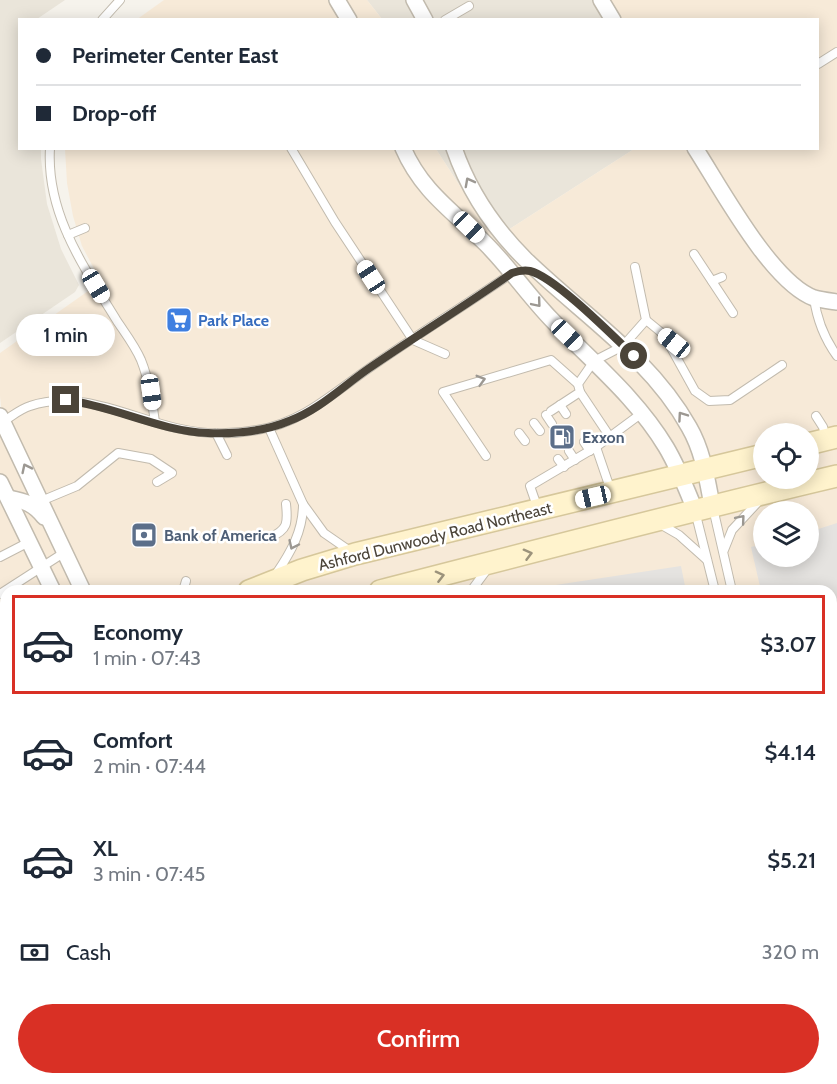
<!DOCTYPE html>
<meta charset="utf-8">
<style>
body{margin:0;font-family:Cabin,sans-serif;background:#f6f6f7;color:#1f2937;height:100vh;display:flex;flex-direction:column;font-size:22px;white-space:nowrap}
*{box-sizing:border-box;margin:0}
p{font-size:20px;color:#747a83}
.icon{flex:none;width:33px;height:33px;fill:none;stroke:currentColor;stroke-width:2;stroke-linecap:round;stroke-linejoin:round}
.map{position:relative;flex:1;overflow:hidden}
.drawer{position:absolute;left:0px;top:585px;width:837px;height:500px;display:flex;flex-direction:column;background:#fff;border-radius:18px 18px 0 0;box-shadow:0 3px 15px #0003}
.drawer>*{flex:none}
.banner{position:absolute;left:18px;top:18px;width:801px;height:132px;border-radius:0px;box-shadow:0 3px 15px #0003;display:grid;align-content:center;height:132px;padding:0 18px;background:#fff}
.controls{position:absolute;left:753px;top:423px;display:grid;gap:12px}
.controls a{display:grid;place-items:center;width:66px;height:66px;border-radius:50%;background:#fff;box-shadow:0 3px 15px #0003;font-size:30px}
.end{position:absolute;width:27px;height:27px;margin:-14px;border:8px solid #4b4439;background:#fff;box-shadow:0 0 0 3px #fff}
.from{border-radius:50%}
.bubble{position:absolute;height:42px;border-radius:21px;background:#fff;box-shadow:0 3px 15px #0003;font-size:20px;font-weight:600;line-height:42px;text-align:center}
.car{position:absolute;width:18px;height:36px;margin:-18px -9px;border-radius:8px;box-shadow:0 0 4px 2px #0007;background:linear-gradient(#fff 24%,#345 0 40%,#fff 0 76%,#345 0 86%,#fff 0)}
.banner b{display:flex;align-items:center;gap:21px;height:57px;font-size:22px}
.banner b+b{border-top:2px solid #e0e1e3}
.banner i{width:15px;height:15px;background:#1f2937}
ul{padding:10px 0 0;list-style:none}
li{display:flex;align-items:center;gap:18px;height:99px;margin:0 12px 9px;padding:0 6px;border:3px solid transparent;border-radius:0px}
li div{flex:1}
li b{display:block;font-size:22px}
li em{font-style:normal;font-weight:600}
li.current{border-color:#d93025}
li>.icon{width:54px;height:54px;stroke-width:1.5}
.pay{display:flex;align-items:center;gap:15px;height:66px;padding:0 18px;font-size:22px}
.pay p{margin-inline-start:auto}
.primary-button{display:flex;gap:12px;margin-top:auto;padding:12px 18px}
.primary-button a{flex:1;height:69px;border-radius:36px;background:#d93025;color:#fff;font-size:24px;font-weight:600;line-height:69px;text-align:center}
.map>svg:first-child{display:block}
.residential{fill:#eae5da}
.commercial{fill:#f7ead8;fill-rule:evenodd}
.parking{fill:#e5e3e0}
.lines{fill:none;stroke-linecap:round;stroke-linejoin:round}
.service-casing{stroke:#c2bbae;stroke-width:10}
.minor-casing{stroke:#c2bbae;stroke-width:18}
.secondary-casing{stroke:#d6c79b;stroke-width:24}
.service{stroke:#fff;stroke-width:8}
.minor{stroke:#fff;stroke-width:15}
.secondary{stroke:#fff3cd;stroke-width:21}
.oneway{stroke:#9c9892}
.oneway2{stroke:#9c937c}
.route{stroke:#4b4439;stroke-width:8}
.labels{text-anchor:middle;stroke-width:5;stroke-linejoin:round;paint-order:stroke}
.shop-label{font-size:16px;font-weight:bold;fill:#366cbe;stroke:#fff;text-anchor:start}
.service-label{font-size:16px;font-weight:bold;fill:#4e5e75;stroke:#fff;text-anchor:start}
.street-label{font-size:16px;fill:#4b4439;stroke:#fff}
</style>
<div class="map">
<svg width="837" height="1084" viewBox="0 0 837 1084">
<rect width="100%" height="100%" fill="#f6f3ec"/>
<g class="residential">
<path d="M0 0H65L37 19 20 20V148L41 149V159L47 204 61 249 79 285 75 292 0 343Z"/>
<path d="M367 0H601L614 19H382Z"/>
<path d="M436 149H634L494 239Z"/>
</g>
<g class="commercial">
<path d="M164 0H367L382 19 136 20Z"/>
<path d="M601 0H837V1084H0V438L4 434 0 396V353L101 282 82 246 73 216 67 183 65 149H436L494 239 634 149 818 148V20L614 19ZM764 434H808V478H764ZM764 512H808V556H764ZM6 591H831V1078H6Z"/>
</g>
<g class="parking">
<path d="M837 523V671L831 669V591H761L751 547 763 544 764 556H808L809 532Z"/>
<path d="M681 566 686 591H516Z"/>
<path d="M627 1078 629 1084H425L423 1079Z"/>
</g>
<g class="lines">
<defs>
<g id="service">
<path d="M102 20 120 0"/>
<path d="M445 20 469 6"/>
<path d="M818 64 837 52"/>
<path d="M50 148C46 214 84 267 117 321 125 333 135 346 141 360 149 380 152 401 155 422"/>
<path d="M291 148 335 222 413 340 445 354"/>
<path d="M68 235 85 228"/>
<path d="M694 254 733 313"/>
<path d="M712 281 722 277"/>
<path d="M814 298C817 320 824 338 837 356"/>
<path d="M646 320 668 338"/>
<path d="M664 335 695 391 709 401 730 400 782 365"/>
<path d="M580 392 610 437"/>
<path d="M560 405 566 414"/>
<path d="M551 411 580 392 578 384 594 361 623 346 646 320 635 267"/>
<path d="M546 415 552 424"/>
<path d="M816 416 823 427 826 439"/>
<path d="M2 422C11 417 20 409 30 406 78 389 129 417 176 428 202 434 231 435 257 430 302 423 332 394 368 369 415 336 464 306 512 273"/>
<path d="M534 423 540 431"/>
<path d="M269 428 303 504C303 531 291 552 276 574"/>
<path d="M216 433 227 455"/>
<path d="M519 433 525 441"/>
<path d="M584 442 590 451"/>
<path d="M596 447 642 413"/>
<path d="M569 451 575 460"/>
<path d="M486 456 443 392 551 360 578 384"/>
<path d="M558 459 564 467"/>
<path d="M41 501 77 486 118 453 151 459 172 473 157 482"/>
<path d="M303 504 324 533 350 551"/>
<path d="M713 508 732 591"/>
<path d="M538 509 530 486 596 447 611 491"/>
<path d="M695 511 715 591"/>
<path d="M660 524 679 535 707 560"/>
<path d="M269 538C288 530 288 523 286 504"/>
<path d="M724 550 732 530 758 502"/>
<path d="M0 557 29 542"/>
<path d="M183 591 186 581"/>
<path d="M471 591 488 568"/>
<path d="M0 594 65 552"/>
<path d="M831 678 837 680"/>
<path d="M0 680 6 676"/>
<path d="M831 696 837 699"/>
<path d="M0 975 6 971"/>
<path d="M0 1013 4 1015"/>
<path d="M443 1078 444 1084"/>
</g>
<g id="minor">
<path d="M337 0 349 20"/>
<path d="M414 0 425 20"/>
<path d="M601 0 613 20"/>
<path d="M403 148C422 192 454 212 486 244 509 267 528 295 551 319 591 361 636 397 666 447 678 467 686 488 695 510"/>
<path d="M454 148C468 189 494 228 525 259 580 313 650 357 689 427 703 451 707 479 712 505"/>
<path d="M695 148C721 188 771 282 814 298 821 300 830 301 837 302"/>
<path d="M0 416 83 591"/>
<path d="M0 482 53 591"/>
<path d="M9 498C25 501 34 504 44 517"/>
</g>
<g id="secondary">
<path d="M808 444 837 437"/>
<path d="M249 591 302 570 355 554 764 455"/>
<path d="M380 591C532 552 684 512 837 476"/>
<path d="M0 728 6 724"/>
<path d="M0 765 6 761"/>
<path d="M271 1078 272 1084"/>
<path d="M300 1078 302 1084"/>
</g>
</defs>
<use href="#service" class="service-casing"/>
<use href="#minor" class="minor-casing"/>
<use href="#secondary" class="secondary-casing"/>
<use href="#service" class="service"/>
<use href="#minor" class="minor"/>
<use href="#secondary" class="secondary"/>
</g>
<defs><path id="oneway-chevron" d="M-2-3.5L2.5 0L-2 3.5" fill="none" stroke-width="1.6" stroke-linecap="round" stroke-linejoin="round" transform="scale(1.5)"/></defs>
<g class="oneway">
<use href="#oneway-chevron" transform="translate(469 182) rotate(-118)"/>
<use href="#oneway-chevron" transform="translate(537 303) rotate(50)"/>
<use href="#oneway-chevron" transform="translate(481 380) rotate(-16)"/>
<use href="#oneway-chevron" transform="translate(682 416) rotate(-125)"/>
<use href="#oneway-chevron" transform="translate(26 468) rotate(-116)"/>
<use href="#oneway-chevron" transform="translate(741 519) rotate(-50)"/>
<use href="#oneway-chevron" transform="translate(293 545) rotate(115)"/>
</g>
<g class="oneway2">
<use href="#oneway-chevron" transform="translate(528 554) rotate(-15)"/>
<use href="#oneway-chevron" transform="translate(440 576) rotate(-14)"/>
</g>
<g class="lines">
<path class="route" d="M66 400C114 406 159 431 208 433 235 434 263 432 289 421 319 410 342 387 368 369 416 336 465 306 512 273 518 271 524 270 530 271 555 277 614 337 634 356"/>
</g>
<defs>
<symbol id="supermarket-square" viewBox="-11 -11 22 22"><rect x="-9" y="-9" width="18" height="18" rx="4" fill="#3f7fe0" stroke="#fff"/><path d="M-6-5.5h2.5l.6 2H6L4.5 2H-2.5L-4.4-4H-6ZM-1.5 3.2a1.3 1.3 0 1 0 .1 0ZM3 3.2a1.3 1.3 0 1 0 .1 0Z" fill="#fff"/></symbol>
<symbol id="fuel-square" viewBox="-11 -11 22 22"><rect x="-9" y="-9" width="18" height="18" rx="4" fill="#5c6f8a" stroke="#fff"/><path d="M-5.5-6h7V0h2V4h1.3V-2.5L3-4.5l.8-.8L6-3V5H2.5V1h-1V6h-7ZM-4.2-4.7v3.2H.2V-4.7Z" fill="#fff"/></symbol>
<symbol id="bank-square" viewBox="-11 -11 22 22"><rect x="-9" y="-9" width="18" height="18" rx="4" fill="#5c6f8a" stroke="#fff"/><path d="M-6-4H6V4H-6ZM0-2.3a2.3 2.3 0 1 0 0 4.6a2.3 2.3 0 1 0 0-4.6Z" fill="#fff"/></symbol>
</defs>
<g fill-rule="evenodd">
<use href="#supermarket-square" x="164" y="305" width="30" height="30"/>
<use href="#fuel-square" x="547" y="422" width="30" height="30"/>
<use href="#bank-square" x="129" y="520" width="30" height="30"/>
</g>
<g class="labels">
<g class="shop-label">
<text x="198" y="326">Park Place</text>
</g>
<g class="service-label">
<text x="582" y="443">Exxon</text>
<text x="164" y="541">Bank of America</text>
</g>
<g class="street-label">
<text transform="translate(435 536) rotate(-14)" y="6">Ashford Dunwoody Road Northeast</text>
</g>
</g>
</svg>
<div class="controls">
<a><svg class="icon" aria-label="locate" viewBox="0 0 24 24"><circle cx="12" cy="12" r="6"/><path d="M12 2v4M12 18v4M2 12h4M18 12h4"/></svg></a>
<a><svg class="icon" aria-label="layers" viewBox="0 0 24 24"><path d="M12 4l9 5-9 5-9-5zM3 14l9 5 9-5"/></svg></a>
</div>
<i class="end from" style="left:634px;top:356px"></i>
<i class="end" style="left:66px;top:400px"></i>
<div class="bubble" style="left:16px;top:314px;width:99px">1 min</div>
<i class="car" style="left:469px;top:227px;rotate:134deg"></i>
<i class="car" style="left:371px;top:277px;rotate:327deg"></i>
<i class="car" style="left:96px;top:286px;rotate:149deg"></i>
<i class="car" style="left:567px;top:335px;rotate:134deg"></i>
<i class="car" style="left:674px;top:343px;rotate:309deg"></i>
<i class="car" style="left:151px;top:392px;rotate:172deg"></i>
<i class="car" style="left:593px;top:497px;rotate:257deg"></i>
<div class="banner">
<b><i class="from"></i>Perimeter Center East</b>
<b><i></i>Drop-off</b>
</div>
<section class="drawer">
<ul>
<li class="current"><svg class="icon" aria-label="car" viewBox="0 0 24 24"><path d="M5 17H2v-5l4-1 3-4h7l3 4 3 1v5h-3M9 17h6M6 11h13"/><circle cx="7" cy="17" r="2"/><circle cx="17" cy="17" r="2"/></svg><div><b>Economy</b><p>1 min · 07:43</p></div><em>$3.07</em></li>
<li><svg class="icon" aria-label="car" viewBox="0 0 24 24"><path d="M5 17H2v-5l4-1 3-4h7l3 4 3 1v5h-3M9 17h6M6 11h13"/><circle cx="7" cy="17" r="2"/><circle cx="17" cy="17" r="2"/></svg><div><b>Comfort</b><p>2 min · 07:44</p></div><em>$4.14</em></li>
<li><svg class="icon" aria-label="car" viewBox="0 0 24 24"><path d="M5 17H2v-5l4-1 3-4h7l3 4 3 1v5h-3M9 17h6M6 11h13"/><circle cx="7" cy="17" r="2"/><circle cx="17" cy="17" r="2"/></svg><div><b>XL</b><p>3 min · 07:45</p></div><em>$5.21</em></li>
</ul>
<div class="pay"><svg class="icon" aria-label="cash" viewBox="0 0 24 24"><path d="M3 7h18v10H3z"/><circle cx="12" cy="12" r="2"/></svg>Cash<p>320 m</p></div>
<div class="primary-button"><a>Confirm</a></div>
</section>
</div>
